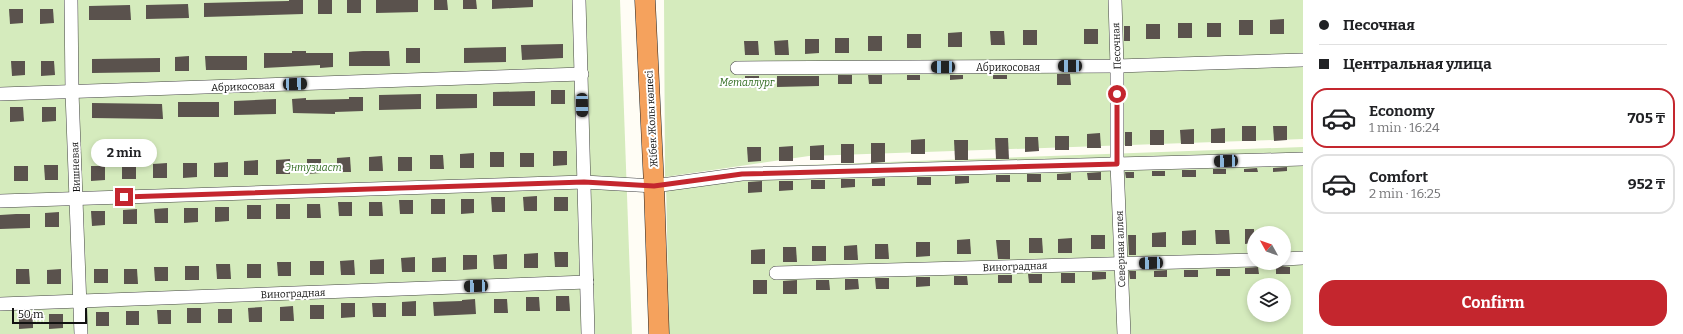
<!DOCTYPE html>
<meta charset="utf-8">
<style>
body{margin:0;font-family:Bitter,serif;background:#f6f6f6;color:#202124;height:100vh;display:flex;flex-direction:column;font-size:15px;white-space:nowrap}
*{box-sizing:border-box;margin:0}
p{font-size:13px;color:#757577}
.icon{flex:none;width:22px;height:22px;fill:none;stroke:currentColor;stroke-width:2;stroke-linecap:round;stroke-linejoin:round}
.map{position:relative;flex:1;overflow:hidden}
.panel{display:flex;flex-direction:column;background:#fff;width:380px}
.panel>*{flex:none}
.banner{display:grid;align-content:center;height:88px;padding:0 16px;background:#fff}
.needle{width:26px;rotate:310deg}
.buttons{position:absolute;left:1247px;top:226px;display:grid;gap:8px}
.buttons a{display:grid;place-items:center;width:44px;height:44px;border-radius:50%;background:#fff;box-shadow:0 2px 6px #0003;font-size:20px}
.scale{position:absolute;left:12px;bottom:10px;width:75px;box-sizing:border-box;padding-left:4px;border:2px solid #111;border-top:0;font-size:11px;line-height:14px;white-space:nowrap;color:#111;-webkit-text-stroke:3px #fff;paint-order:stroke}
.end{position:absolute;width:18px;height:18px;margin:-9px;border:5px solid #c4262e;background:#fff;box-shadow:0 0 0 2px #fff}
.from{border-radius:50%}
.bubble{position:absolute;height:28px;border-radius:14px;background:#fff;box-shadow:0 2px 6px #0003;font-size:13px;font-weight:700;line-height:28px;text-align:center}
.car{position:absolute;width:12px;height:24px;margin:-12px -6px;border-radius:5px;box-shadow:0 0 3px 1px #0007;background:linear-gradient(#222 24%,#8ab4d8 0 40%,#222 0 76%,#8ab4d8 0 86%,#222 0)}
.banner b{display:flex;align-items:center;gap:14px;height:38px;font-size:15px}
.banner b+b{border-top:1px solid #e0e0e0}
.banner i{width:10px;height:10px;background:#202124}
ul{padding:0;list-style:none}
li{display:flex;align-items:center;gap:12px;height:60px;margin:0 8px 6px;padding:0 8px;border:2px solid #e0e0e0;border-radius:16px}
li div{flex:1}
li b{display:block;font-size:15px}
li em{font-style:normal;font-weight:700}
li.on{border-color:#c4262e}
li>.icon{width:36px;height:36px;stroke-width:1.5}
.action{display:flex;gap:8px;margin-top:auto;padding:8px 16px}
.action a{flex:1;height:46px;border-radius:16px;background:#c4262e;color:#fff;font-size:16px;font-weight:700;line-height:46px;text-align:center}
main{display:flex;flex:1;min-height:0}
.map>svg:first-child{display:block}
.green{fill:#d5ebbd;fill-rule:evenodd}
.building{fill:#5a524d}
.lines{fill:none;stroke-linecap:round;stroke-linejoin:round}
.minor-casing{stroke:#444;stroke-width:14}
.highway-casing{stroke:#222;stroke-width:21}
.minor{stroke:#fff;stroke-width:13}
.highway{stroke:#f5a25d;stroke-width:20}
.route{stroke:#c4262e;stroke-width:5}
.labels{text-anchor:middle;stroke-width:4;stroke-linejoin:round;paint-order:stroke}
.street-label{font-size:10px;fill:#111;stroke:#fff}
.park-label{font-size:10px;font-style:italic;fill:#2f6b1f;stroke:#fff}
</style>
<main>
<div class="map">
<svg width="1303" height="334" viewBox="0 0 1303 334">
<rect width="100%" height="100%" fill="#fffdf5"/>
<g class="green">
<path d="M0 0H620L632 334H0Z"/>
<path d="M664 0H1303V139L809 156 665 177Z"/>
<path d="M1303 147V334H669L666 181 777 166ZM1254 233H1284V263H1254ZM1254 285H1284V315H1254Z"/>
</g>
<g class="building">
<path d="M289 0H303V14L204 17V3L289 1Z"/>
<rect x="318" y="0" width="14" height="14"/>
<rect x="347" y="0" width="14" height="13"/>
<path d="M376 0H418V12L376 13Z"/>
<path d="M434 0H447L448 10H434Z"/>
<path d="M463 0H476L477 9H463Z"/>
<path d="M492 0H533V7L492 9Z"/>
<path d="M188 4 189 18 146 19V5Z"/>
<path d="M130 5 131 20H89V6Z"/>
<path d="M9 9H23V23L10 24Z"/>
<path d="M40 9H53L54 23 40 24Z"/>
<path d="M1284 19V34H1270V20Z"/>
<rect x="1239" y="20" width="14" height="15"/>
<rect x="1178" y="23" width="14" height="15"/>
<rect x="1207" y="23" width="14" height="14"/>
<rect x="1146" y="24" width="14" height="15"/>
<rect x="1124" y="26" width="6" height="15"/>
<rect x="1084" y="29" width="14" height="15"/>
<rect x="1023" y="30" width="14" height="15"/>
<path d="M990 31H1004L1005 45H991Z"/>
<path d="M962 32V47H948V33Z"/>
<rect x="907" y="34" width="14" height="14"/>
<rect x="868" y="36" width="14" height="15"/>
<rect x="835" y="38" width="14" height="15"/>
<path d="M805 39H819V53L805 54Z"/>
<path d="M788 40 789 55H775L774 41Z"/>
<path d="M744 41H758L759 55H745Z"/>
<path d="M563 44V58L522 60 521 45Z"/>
<path d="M506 47V62L464 63V48Z"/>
<rect x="406" y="48" width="14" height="15"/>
<path d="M292 51H306V53H333V67L320 68V65L264 68V53H292Z"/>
<path d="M363 51H389L390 66H349V52Z"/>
<path d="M189 56V71H175V57Z"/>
<path d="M205 56H247V70H206Z"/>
<path d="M160 58V72L92 73V59Z"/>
<path d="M11 61H25V75L12 76Z"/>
<path d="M41 61H54L55 75 41 76Z"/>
<path d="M1057 74H1070L1071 85H1057Z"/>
<rect x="838" y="75" width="14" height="9"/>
<path d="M868 75H882V84H869Z"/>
<rect x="907" y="75" width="13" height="5"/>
<path d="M950 75H963V79L950 80Z"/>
<rect x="993" y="75" width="14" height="4"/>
<rect x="745" y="76" width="14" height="12"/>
<path d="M777 76H819V86L777 87Z"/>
<rect x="551" y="90" width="14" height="14"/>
<path d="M535 91V106H493V92Z"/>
<path d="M421 94V109L379 110V95Z"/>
<path d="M436 94H477V108L436 109Z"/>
<path d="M349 97H363V111L335 112V114L293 113 292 99 306 98V100L349 99Z"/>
<path d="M276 99V114L234 115V101Z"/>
<rect x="178" y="102" width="41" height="15"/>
<path d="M92 103 162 104 163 119 92 118Z"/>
<path d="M10 107H23L24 121 10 122Z"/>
<path d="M42 107H56V121L42 122Z"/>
<rect x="1242" y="126" width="14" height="15"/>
<path d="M1273 126H1287V140L1274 141Z"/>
<path d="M1225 128V143H1211V129Z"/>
<path d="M1194 129V144H1181L1180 130Z"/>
<rect x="1150" y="130" width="14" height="15"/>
<rect x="1125" y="132" width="7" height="14"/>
<path d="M1100 133 1101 148H1087V134Z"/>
<rect x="1055" y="136" width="14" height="14"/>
<path d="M1025 137H1038L1039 151 1025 152Z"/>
<path d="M995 138H1008L1009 159H996Z"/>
<path d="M925 139V154H911V140Z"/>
<path d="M954 140H968V160H955Z"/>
<path d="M871 143H885V162L871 163Z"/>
<rect x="841" y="144" width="13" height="19"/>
<path d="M824 145V160H810V146Z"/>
<path d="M793 146V161H779V147Z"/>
<path d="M747 147H761V161L748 162Z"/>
<path d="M553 151H567V165L553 166Z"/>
<rect x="490" y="152" width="14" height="15"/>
<path d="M474 153V168H460V154Z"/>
<rect x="520" y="153" width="14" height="14"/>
<path d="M430 155H443L444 169H430Z"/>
<path d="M382 156 383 171H369V157Z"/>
<path d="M350 157 351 172H337V158Z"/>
<rect x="398" y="157" width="14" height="14"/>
<path d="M290 159V174H276V160Z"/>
<path d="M307 159H321V173L307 174Z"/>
<path d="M258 160V175H244V161Z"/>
<path d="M228 162V177H214V163Z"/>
<path d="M167 163V178H153V164Z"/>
<path d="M183 163H197V177L183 178Z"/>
<path d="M44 165H58V180H45Z"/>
<rect x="122" y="165" width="14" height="14"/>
<rect x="14" y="166" width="14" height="15"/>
<path d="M91 166H105V180L91 181Z"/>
<path d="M1287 167V171L1273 172V168Z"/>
<path d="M1257 168 1258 172H1244V169Z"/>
<rect x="1213" y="169" width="13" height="5"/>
<rect x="1182" y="170" width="14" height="7"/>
<rect x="1152" y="171" width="13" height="5"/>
<path d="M1101 172V180H1088L1087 173Z"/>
<path d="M1125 172H1134V178H1126Z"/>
<path d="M1071 173V180H1057V174Z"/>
<rect x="1027" y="174" width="14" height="8"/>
<rect x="996" y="175" width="14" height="7"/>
<path d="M955 176H969V183L955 184Z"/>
<rect x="917" y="177" width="14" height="8"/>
<path d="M885 178V186H872V179Z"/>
<path d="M841 179H855V187L841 188Z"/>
<rect x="811" y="180" width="14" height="9"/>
<path d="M762 181V192L748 193V182Z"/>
<path d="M779 181H793V190L779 191Z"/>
<path d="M537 196V211H524L523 197Z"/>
<path d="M491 197H505V212H492Z"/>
<rect x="554" y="197" width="14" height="14"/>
<rect x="431" y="199" width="14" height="15"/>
<path d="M461 199H474V213L461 214Z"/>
<path d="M399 200H413V214H400Z"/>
<path d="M338 202H352V216H339Z"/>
<path d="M369 202H382L383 216H369Z"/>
<rect x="276" y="204" width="14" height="15"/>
<path d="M307 204H320L321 218H307Z"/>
<rect x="247" y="205" width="14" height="14"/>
<path d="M215 207H229V221L215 222Z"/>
<path d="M168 208V223H155L154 209Z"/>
<path d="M184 208H198V222L184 223Z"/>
<path d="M137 209V224H123V210Z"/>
<path d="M91 211H105V225L92 226Z"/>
<path d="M59 212V227H45V213Z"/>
<path d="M16 214H30V228L0 229V215Z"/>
<path d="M1245 229H1254V243L1245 244Z"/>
<path d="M1196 230V245H1182V231Z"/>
<path d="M1215 230H1229L1230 244H1216Z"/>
<path d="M1166 232V247H1152V233Z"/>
<rect x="1091" y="235" width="14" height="14"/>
<path d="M1128 235H1136V255H1129Z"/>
<path d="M1029 238H1042L1043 253H1029Z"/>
<path d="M1072 238V253H1058V239Z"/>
<path d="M970 239 971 254H957V240Z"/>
<path d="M996 240H1010V259H998Z"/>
<path d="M916 242H930V256L916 257Z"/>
<path d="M875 244H888L889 259H875Z"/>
<path d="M857 245 858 260H844V246Z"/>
<rect x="812" y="246" width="14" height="15"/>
<path d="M783 247H796L797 262H783Z"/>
<path d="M765 249V264H751V250Z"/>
<path d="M554 252H568V267H555Z"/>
<path d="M538 253V268H524V254Z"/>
<path d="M507 254V269H494L493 255Z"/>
<path d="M463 255H477V269L463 270Z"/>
<path d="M415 257V272H402L401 258Z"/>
<path d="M446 257V272H432V258Z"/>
<path d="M384 259V274H370V260Z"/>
<path d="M354 260 355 275H341L340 261Z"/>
<rect x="310" y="261" width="14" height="14"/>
<path d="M277 262H291V276H278Z"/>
<path d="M1276 263 1281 266 1290 267V274H1276Z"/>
<path d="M216 264H230L231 279H217Z"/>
<rect x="247" y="264" width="14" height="14"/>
<rect x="185" y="266" width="14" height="14"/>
<path d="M154 267H168V281H155Z"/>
<path d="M1258 267 1259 274H1245V268Z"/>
<path d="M16 269H29L30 284H16Z"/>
<path d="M61 269V284H47V270Z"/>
<rect x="94" y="269" width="14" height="14"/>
<path d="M124 269H137L138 284H124Z"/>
<rect x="1216" y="269" width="14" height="7"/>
<path d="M1167 270V277H1154V271Z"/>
<rect x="1184" y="270" width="14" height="7"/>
<path d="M1129 271H1136V279H1130Z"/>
<path d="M1092 272H1106V279L1092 280Z"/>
<rect x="1061" y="273" width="14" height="10"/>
<path d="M1028 274H1042V283H1029Z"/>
<rect x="998" y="275" width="14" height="8"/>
<path d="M954 276H967L968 285H954Z"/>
<path d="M916 277H930V286L916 287Z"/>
<path d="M875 278H889V289H876Z"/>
<path d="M845 279H858L859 289 845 290Z"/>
<rect x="753" y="280" width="14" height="14"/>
<path d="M797 280V294H783V281Z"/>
<path d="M816 280H829L830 290H816Z"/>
<path d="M556 296H569L570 311H556Z"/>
<path d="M526 297H539L540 311H526Z"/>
<path d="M475 299 476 314 434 316 433 302 462 301V300Z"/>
<path d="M494 299H507L508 313H494Z"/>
<path d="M416 301V316H402V302Z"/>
<path d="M341 303H355V317L341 318Z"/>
<path d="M372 303H386V317H373Z"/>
<rect x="310" y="305" width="14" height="14"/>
<path d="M293 306 294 321H280V307Z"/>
<path d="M262 307V322H249L248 308Z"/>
<rect x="187" y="308" width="14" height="15"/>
<rect x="218" y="309" width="14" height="14"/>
<path d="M157 310H171V324H158Z"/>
<rect x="126" y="311" width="13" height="14"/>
<rect x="96" y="312" width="13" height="14"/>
<path d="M19 314H33V328L19 329Z"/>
<path d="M49 314H63V328L49 329Z"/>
</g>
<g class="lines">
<defs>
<g id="minor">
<path d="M71 0 72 92 81 334"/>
<path d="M579 0 588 334"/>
<path d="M1115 0 1117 66V164L1124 334"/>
<path d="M737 68 1117 66 1303 60"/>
<path d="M0 94 582 74"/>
<path d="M0 201 584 182 654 186 742 174 1303 159"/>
<path d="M1284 259 1303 258"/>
<path d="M776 273 1254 260"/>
<path d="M0 304 587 282"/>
</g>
<path id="highway" d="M645 0 654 186 659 334"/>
</defs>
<use href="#minor" class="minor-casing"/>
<use href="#highway" class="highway-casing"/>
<use href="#minor" class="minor"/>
<use href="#highway" class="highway"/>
</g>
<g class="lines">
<path class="route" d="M124 197 584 182 654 186 742 174 1117 164V94"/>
</g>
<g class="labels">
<g class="street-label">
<text transform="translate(1116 46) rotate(-92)" y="4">Песочная</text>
<text x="1008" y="71">Абрикосовая</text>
<text transform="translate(243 86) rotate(-2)" y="4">Абрикосовая</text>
<text transform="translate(651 119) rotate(-93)" y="4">Жібек Жолы көшесі</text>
<text transform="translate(75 167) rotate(-92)" y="4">Вишневая</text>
<text transform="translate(1120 249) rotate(-92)" y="4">Северная аллея</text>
<text transform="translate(1015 266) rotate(-2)" y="4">Виноградная</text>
<text transform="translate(293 293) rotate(-2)" y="4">Виноградная</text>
</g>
<g class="park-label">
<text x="747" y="86">Металлург</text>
<text x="313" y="171">Энтузиаст</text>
</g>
</g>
</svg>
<div class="buttons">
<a><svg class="needle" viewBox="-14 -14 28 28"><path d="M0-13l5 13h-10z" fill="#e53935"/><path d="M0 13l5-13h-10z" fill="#757577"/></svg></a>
<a><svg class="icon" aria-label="layers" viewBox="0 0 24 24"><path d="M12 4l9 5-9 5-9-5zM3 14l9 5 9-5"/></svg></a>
</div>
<div class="scale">50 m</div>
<i class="end from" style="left:1117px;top:94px"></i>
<i class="end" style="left:124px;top:197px"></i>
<div class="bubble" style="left:91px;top:139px;width:66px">2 min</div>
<i class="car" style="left:1070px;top:66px;rotate:270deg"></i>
<i class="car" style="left:943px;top:67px;rotate:270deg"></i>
<i class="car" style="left:295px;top:84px;rotate:88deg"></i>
<i class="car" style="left:582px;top:105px;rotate:179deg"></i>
<i class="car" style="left:1226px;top:161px;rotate:268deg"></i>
<i class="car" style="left:1151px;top:263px;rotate:268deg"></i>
<i class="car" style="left:476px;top:286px;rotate:268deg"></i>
</div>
<section class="panel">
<div class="banner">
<b><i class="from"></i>Песочная</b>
<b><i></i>Центральная улица</b>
</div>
<ul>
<li class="on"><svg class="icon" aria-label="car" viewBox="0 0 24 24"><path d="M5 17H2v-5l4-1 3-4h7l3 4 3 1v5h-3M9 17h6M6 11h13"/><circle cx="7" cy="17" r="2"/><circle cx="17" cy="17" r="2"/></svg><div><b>Economy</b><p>1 min · 16:24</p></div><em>705 ₸</em></li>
<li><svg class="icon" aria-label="car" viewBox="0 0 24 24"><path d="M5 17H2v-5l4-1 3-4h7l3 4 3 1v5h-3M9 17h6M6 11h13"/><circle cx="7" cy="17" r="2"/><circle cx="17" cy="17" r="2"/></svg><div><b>Comfort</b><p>2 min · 16:25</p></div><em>952 ₸</em></li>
</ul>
<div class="action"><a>Confirm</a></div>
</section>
</main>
